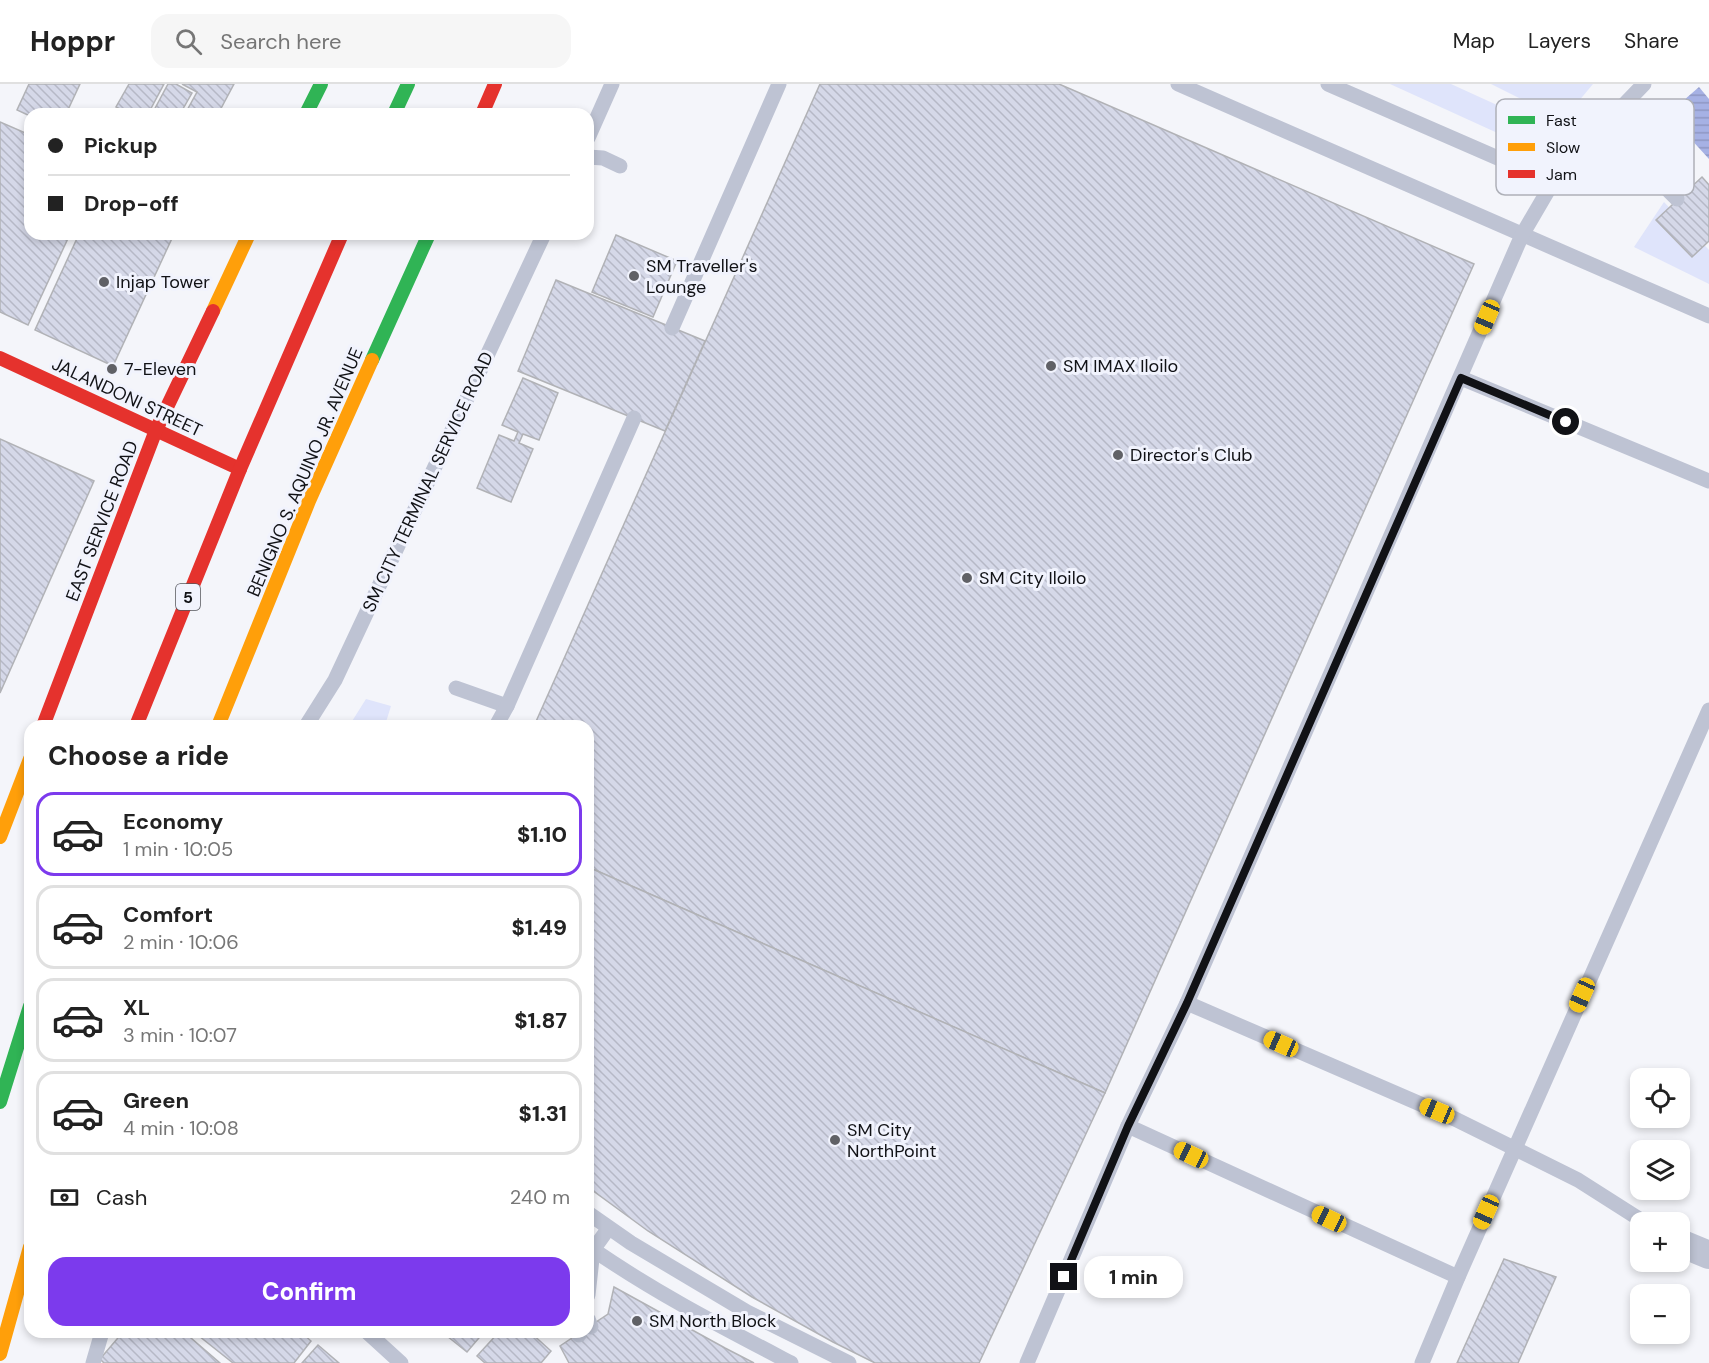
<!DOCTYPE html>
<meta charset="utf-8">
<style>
body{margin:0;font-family:"DM Sans",sans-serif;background:#f6f6f6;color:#222;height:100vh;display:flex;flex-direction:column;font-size:22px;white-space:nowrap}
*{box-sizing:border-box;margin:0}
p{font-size:20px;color:#767676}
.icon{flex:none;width:33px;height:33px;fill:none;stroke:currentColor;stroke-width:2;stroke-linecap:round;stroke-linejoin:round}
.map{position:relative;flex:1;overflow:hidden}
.sheet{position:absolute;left:24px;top:636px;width:570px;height:618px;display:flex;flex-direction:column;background:#fff;border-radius:18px;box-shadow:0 3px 9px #0003}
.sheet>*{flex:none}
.guide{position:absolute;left:24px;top:24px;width:570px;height:132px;border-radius:18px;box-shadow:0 3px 9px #0003;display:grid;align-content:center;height:132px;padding:0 24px;background:#fff}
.fabs{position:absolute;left:1630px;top:984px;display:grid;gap:12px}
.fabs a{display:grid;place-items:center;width:60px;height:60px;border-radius:12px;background:#fff;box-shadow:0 3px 9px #0003;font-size:30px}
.end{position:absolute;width:27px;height:27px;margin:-14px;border:8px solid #111216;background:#fff;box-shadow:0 0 0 3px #fff}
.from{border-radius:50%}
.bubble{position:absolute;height:42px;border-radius:18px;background:#fff;box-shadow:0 3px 9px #0003;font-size:20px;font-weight:800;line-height:42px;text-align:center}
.car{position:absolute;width:18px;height:36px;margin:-18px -9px;border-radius:8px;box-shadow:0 0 4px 2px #0007;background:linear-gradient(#f5c518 24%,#345 0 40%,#f5c518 0 76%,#345 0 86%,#f5c518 0)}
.guide b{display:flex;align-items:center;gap:21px;height:57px;font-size:22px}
.guide b+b{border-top:2px solid #e0e0e0}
.guide i{width:15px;height:15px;background:#222}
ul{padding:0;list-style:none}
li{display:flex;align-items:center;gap:18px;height:84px;margin:0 12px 9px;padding:0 12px;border:3px solid #e0e0e0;border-radius:18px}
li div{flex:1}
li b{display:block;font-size:22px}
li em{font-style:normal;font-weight:800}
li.active{border-color:#7c3aed}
li>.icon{width:54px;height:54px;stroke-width:1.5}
h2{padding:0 24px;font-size:27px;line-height:72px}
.pay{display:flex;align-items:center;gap:15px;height:66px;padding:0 24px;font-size:22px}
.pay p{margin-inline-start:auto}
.button{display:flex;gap:12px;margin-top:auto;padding:12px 24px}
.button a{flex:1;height:69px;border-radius:18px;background:#7c3aed;color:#fff;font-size:24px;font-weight:800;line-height:69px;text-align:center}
header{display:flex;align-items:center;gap:36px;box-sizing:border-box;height:84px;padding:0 30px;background:#fff;border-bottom:2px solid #e0e0e0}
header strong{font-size:28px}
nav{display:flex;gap:33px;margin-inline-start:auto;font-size:21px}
.search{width:420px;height:54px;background:#f6f6f6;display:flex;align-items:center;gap:15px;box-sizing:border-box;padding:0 21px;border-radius:18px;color:#767676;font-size:22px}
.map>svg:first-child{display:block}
.green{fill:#dfe4fb}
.water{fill:url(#water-rules)}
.building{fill:url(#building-back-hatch);stroke:#b1b2b6;stroke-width:1.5}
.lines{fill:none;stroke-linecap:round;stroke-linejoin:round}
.lane{stroke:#bec3d3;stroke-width:15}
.street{stroke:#bec3d3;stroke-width:28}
.fast{stroke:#30b455;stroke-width:14}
.slow{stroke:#ff9f0a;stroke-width:14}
.jam{stroke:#e5322d;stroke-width:14}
.route{stroke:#111216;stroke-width:8}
.poi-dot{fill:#606166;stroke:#f1f3fd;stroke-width:2}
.labels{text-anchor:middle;stroke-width:6;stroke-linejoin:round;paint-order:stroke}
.shield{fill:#f1f3fd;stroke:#54565b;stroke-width:1.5}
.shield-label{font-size:16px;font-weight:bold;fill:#111216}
.poi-label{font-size:18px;fill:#111216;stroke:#f1f3fd;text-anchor:start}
.street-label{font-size:18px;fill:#111216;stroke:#f1f3fd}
.key{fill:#f1f3fd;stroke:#aeb0b8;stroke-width:1.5}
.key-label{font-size:16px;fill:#111216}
</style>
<header>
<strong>Hoppr</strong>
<div class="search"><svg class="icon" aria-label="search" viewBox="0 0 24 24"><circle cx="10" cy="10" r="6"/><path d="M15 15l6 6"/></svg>Search here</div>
<nav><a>Map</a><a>Layers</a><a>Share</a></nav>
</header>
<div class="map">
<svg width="1709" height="1279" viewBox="0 0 1709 1279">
<defs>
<pattern id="water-rules" width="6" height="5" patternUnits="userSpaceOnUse" patternTransform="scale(1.5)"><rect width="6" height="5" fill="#a6b1e4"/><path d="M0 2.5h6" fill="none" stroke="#8e97c3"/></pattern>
<pattern id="building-back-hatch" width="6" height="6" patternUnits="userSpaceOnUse" patternTransform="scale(1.5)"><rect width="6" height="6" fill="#d5d8e8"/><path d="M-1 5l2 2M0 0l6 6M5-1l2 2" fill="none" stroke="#b6b8c6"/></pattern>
</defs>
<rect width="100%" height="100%" fill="#f4f5fa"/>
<g class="green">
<path d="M1390 0H1451L1552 46 1535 66Z"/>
<path d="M1491 0H1593L1563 36Z"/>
<path d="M1664 118 1709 166V200L1634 163Z"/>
<path d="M366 615 391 622 386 638 390 642H349Z"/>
</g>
<path class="water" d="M1699 3 1709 15V75L1668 30Z"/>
<g class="building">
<path d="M29 0H80L66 30H30V32L17 26Z"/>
<path d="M129 0H164L148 30H130L116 23Z"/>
<path d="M168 0H176L192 9 180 30H152Z"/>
<path d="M182 0H234L218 30H185L197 8Z"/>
<path d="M820 0H1059L1474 180 1105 1009 588 783V642H534Z"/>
<path d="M0 38 30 51V150H70L28 241 0 228Z"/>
<path d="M1702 93 1709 101V157L1692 173 1656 136Z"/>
<path d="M79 150H174L113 282 35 246Z"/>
<path d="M616 151 677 177 653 233 592 208Z"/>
<path d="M556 196 705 257 665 347 518 287Z"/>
<path d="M523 294 558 309 539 356 523 350 519 359 533 365 511 418 477 404 499 351 514 357 518 348 502 341Z"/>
<path d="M0 355 94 397 0 609Z"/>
<path d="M588 783 1105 1009 979 1279H875L833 1258 752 1213 648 1147 588 1103Z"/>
<path d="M1504 1175 1556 1193 1518 1279H1457Z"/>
<path d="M614 1203 725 1264 754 1279H569L560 1262 608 1230Z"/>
<path d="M123 1248H184L220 1279H104L100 1275Z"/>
<path d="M194 1248H301L311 1257 294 1279H233Z"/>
<path d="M442 1248H484L467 1268Z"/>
<path d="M499 1248H530L551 1267 541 1279H485L477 1272Z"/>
<path d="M318 1261 339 1279H302Z"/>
</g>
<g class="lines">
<g class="lane">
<path d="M1178 0 1709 232"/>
<path d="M1328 0 1553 98"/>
<path d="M588 54 612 0"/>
<path d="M1580 66C1590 67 1599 66 1609 67 1637 70 1657 96 1677 115"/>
<path d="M588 73 603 74 620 82"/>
<path d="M672 244 779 0"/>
<path d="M1461 294 1709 397"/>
<path d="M456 604 507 622"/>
<path d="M306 642 335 596 544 150"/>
<path d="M496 642 507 622 634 334"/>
<path d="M1187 919 1455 1035 1578 1096 1644 1138"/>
<path d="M1128 1042 1458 1193"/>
<path d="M588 1129 631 1159 747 1228 849 1279"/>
<path d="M588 1162C652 1207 722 1243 791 1279"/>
<path d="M588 1211 593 1166 608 1145"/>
<path d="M588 1235 591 1243"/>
<path d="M367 1248 401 1279"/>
<path d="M578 1248 579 1251"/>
<path d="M93 1279 102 1248"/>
<path d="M1027 1279 1128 1042 1187 919 1522 151 1553 98 1590 56 1644 0"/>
<path d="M1422 1279 1458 1193 1709 626"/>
</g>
<path class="street" d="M1680 1159 1709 1171"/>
<g class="fast">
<path d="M306 30 321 0"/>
<path d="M394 30 408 0"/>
<path d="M372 276 429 150"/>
<path d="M0 1018 30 922"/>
</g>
<g class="slow">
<path d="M213 227 249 150"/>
<path d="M218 642 309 417 372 276"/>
<path d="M0 753 30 675"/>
<path d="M0 1270 30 1163"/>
</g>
<g class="jam">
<path d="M482 30 495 0"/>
<path d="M0 274 240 385"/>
<path d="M43 642 156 346 213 227"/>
<path d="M136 642 240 385 342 150"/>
</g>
</g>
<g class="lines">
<path class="route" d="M1064 1193 1128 1042 1187 919 1461 294 1566 338"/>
</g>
<g class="poi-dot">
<circle cx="634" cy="192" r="6"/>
<circle cx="104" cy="198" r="6"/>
<circle cx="1051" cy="282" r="6"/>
<circle cx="112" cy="285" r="6"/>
<circle cx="1118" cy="371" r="6"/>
<circle cx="967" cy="494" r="6"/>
<circle cx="835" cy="1056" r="6"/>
<circle cx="637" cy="1237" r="6"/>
</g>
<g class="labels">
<rect class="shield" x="176" y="500" width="24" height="26" rx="4.5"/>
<g class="shield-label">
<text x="188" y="519">5</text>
</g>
<g class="poi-label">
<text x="646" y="188">SM Traveller's<tspan x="646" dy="21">Lounge</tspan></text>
<text x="116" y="204">Injap Tower</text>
<text x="1063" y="288">SM IMAX Iloilo</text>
<text x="124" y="291">7-Eleven</text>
<text x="1130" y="377">Director's Club</text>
<text x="979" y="500">SM City Iloilo</text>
<text x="847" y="1052">SM City<tspan x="847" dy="21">NorthPoint</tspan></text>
<text x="649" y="1243">SM North Block</text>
</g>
<g class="street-label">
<text transform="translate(127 313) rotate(25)" y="6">JALANDONI STREET</text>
<text transform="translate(305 388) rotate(-67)" y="6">BENIGNO S. AQUINO JR. AVENUE</text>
<text transform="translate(428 398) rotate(-65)" y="6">SM CITY TERMINAL SERVICE ROAD</text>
<text transform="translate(102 437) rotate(-69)" y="6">EAST SERVICE ROAD</text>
</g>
</g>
<rect x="1496" y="15" width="198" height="96" rx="9" class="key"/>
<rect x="1508" y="32" width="27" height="8" fill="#30b455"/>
<rect x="1508" y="59" width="27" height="8" fill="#ff9f0a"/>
<rect x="1508" y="86" width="27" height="8" fill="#e5322d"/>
<g class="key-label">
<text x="1546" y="42">Fast</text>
<text x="1546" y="69">Slow</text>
<text x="1546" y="96">Jam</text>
</g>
</svg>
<div class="fabs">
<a><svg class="icon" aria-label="locate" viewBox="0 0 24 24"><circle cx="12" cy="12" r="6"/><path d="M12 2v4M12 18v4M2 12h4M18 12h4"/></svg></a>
<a><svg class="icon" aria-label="layers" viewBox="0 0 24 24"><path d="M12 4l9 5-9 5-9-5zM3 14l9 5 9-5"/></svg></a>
<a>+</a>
<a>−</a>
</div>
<i class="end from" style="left:1566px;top:338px"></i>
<i class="end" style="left:1064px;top:1193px"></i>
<div class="bubble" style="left:1084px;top:1172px;width:99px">1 min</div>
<i class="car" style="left:1487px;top:233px;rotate:203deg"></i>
<i class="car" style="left:1582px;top:911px;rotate:204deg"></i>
<i class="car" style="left:1281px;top:960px;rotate:294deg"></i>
<i class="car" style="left:1437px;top:1027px;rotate:293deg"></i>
<i class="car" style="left:1191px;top:1071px;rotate:295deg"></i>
<i class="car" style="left:1486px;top:1128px;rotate:204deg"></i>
<i class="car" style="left:1329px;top:1135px;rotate:295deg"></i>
<div class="guide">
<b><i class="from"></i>Pickup</b>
<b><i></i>Drop-off</b>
</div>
<section class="sheet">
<h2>Choose a ride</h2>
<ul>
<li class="active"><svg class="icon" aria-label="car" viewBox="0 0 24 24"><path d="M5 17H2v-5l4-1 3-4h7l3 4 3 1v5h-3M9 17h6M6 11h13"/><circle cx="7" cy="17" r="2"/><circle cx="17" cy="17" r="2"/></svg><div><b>Economy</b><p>1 min · 10:05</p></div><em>$1.10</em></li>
<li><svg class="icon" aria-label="car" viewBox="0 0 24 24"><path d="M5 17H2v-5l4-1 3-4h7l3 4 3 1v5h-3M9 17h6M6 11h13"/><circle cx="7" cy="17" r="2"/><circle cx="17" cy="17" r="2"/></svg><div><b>Comfort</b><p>2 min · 10:06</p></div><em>$1.49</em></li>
<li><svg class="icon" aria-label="car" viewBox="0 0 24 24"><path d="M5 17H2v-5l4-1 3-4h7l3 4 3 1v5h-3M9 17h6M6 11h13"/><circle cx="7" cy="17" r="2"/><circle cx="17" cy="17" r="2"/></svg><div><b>XL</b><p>3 min · 10:07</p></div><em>$1.87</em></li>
<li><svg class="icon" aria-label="car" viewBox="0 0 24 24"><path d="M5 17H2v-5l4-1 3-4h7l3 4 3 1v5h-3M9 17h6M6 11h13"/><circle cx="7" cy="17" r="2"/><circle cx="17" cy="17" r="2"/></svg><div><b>Green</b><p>4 min · 10:08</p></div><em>$1.31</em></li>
</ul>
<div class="pay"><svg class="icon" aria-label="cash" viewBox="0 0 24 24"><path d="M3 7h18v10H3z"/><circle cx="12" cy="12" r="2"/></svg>Cash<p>240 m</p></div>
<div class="button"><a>Confirm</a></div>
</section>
</div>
